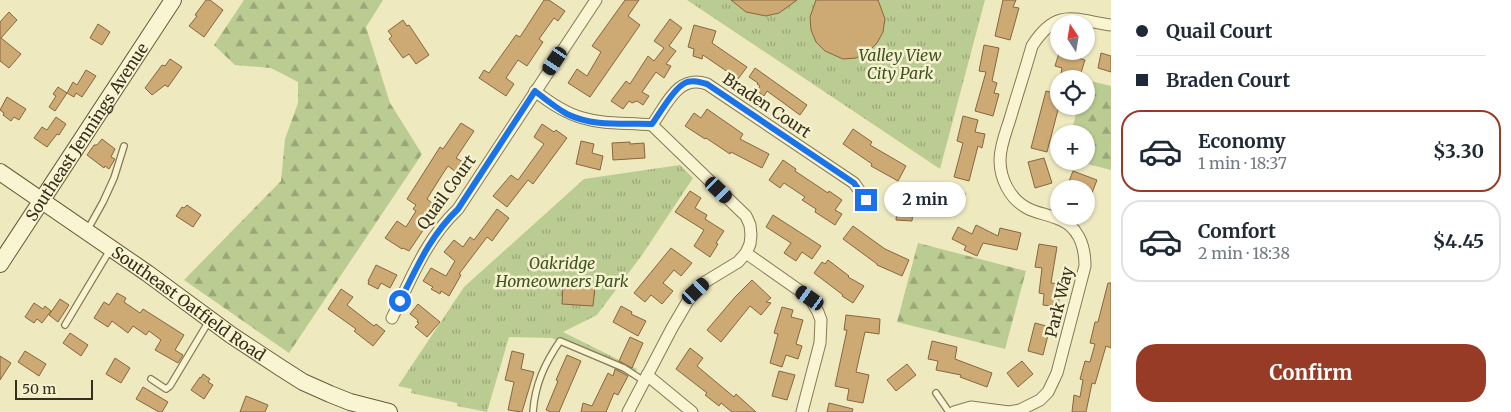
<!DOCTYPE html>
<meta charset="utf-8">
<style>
body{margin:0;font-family:Merriweather,serif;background:#f2f2f3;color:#1f2937;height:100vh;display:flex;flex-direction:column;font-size:19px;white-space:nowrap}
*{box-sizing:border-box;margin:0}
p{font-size:16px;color:#747a83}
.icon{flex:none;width:28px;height:28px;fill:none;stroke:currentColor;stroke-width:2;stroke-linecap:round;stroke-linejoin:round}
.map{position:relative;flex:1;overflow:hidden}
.panel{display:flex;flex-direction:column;background:#fff;width:400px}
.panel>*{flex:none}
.guide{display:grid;align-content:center;height:110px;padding:0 25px;background:#fff}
.needle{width:32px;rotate:348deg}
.buttons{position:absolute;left:1050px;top:15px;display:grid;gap:10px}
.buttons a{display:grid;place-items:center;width:45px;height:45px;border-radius:50%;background:#fff;box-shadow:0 1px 4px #0004;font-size:25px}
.scale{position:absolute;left:15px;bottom:12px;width:78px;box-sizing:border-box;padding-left:5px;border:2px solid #362e1c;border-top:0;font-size:14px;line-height:18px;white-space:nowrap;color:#362e1c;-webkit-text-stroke:4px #f6f1cf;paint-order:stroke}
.end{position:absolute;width:22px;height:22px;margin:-11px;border:6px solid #1a73e8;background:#fff;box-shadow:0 0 0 2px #fff}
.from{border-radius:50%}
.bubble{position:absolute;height:35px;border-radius:18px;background:#fff;box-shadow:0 1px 4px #0004;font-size:16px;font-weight:700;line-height:35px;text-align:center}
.car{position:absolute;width:15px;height:30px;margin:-15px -8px;border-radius:6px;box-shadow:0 0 4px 1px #0007;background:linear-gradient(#222 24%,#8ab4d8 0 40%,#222 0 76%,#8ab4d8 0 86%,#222 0)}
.guide b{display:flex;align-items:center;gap:18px;height:48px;font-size:19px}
.guide b+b{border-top:1px solid #e0e1e3}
.guide i{width:12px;height:12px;background:#1f2937}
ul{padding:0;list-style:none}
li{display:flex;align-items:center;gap:15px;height:82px;margin:0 10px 8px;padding:0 15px;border:2px solid #e0e1e3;border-radius:20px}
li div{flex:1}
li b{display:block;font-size:19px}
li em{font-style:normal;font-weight:700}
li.on{border-color:#973a26}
li>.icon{width:45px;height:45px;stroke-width:1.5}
.button{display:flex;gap:10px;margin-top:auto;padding:10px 25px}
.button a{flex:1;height:58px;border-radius:20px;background:#973a26;color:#fff;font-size:20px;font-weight:700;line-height:58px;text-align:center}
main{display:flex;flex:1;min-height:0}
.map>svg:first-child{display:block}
.forest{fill:url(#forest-firs)}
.park{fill:url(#park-tufts)}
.building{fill:#cda974;stroke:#87673d}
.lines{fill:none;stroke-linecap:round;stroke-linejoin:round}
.service-casing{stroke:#877957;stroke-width:8}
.minor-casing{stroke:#877957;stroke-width:13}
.secondary-casing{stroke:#695a3b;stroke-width:18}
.service{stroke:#f9f5d2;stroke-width:5.5}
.minor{stroke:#f9f5d2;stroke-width:11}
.secondary{stroke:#f9f5d2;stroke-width:16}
.route{stroke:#1a73e8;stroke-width:6}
.labels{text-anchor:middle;stroke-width:5;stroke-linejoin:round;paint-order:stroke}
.park-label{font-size:16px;font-style:italic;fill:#3e5322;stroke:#f6f1cf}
.street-label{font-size:16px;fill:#362e1c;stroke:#f6f1cf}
</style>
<main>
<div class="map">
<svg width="1111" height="412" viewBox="0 0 1111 412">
<defs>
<pattern id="forest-firs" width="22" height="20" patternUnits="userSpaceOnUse" patternTransform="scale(1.25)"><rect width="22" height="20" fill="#bbcc93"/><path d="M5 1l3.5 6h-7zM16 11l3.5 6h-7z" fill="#99a677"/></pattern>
<pattern id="park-tufts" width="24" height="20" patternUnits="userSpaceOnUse" patternTransform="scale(1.25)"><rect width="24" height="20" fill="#bbcc93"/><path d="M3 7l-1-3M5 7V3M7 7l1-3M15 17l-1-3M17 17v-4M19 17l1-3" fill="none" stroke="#99a677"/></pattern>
</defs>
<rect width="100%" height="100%" fill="#eee9bf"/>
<g class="forest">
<path d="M244 0H383L366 27 390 103 422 154 289 353 184 280 281 181 285 139 298 103V82L271 68 235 65 214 45Z"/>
<path d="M1086 80 1111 86V170L1076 161H1086V134H1071L1078 106H1086Z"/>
<path d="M918 243 1026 271 1005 349 897 322Z"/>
</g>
<g class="park">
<path d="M687 0H985L940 169Z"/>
<path d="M680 165 693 178 642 255 597 315 563 332 637 369 633 378 552 338 509 337 487 412 457 406V403L411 393 412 389 398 386 464 287 584 179Z"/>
</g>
<g class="building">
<path d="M206 0H210L223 10 204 37 189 26 197 16 195 15Z"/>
<path d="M544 0H549L565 11 558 21 554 18 539 39 543 42 527 66 518 60 506 78 514 84 506 96 479 78 484 70 489 73 516 35 520 37Z"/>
<path d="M625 0H639L628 16 640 25 590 97 568 83 577 69 587 76 601 52 592 46Z"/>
<path d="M731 0H797L779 13 766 16 746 12Z"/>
<path d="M816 0H878L885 19 883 32 877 43 868 52 856 58 843 59 825 51 816 42 811 30 810 17Z"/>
<path d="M1003 0H1016L1013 7 1019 8 1010 40 995 36Z"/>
<path d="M9 12 17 20 1 38 21 54 9 68 0 61V22Z"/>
<path d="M670 19 682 28 669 46 676 51 666 64 671 66 664 78 656 72 642 92 649 96 643 105 637 101 632 103 629 101 623 109 611 101 626 81 630 84 648 56 654 61 664 48 654 41Z"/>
<path d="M403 20 407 26 409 25 429 55 416 64 409 54 403 58 389 39 392 36 388 31Z"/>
<path d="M98 24 110 32 102 45 90 38Z"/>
<path d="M694 25 716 31 712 43 747 67 738 79 703 55 702 59 693 56 694 49 688 47Z"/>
<path d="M984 45 999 48 992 81 997 83 994 93 999 94 993 116 975 111 986 72 979 71Z"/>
<path d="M1066 51H1081L1078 58 1085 60 1079 79H1060L1062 68 1055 66 1059 53 1065 55Z"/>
<path d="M1101 53 1111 56V72L1098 68Z"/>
<path d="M170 59 182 67 168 87 165 85 152 95 145 88 162 65 165 66Z"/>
<path d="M755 68 807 105 800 115 767 91 764 96 757 91 760 86 757 84 758 83 749 77Z"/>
<path d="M86 70 96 76 82 97 76 93 74 97 67 93 55 111 49 107 56 96 53 94 58 87 67 93 73 82 77 85Z"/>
<path d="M1046 91 1059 94V106L1047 152 1031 148Z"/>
<path d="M7 97 26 109 19 120 14 117 11 121 3 115 4 113 0 110Z"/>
<path d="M707 109 743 134 740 139 769 154 762 168 731 152 730 154 706 138 705 139 685 126 694 113 701 118Z"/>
<path d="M963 116 978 120 975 132 985 134 982 148 978 146 969 181 954 177 963 143 957 141Z"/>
<path d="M56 117 66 124 59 135 57 134 47 147 34 138 42 127 47 130Z"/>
<path d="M461 123 474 131 456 158 463 162 456 172 448 166 442 175 427 199 432 203 420 222 426 226 409 251 403 248 402 249 385 238 397 221 406 227 416 211 413 209 416 205 407 199 440 147 443 149Z"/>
<path d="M542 124 554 132 556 130 567 138 533 184 528 180 507 207 493 196 511 175 518 180 544 144 534 137Z"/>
<path d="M853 129 872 142 870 145 906 166 898 181 871 166 872 164 843 144Z"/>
<path d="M102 139 115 149 111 157 115 159 109 169 105 166 104 168 87 155 94 145H97Z"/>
<path d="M581 141 594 144 592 153 603 156 600 170 576 164Z"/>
<path d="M630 142V144L644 143 645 158 613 160 612 143Z"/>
<path d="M1044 158 1052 183 1035 188 1028 162Z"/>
<path d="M783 160 796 169 795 171 828 193 829 191 842 200 835 210 842 214 835 225 815 212 816 209 802 200 805 197 784 183 780 188 769 180Z"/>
<path d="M1073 171 1097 180 1087 206 1086 189H1066Z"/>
<path d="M900 188 915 189 912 221 896 220Z"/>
<path d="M940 190 965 193 964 206 952 205 951 216 937 215Z"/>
<path d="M690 191 701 198 695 208 707 215 705 219 724 231 716 243 718 244 710 257 694 246 704 230 675 212Z"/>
<path d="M187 205 201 215 193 227 176 216 182 207 184 208Z"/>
<path d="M497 209 509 218 492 241 487 237 459 274 461 275 449 296 441 291 440 294 431 289 433 287 423 281 431 268 446 276 455 261 444 252 454 240 463 247 470 237 474 240Z"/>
<path d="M773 215 821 246 812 259 802 252 796 261 784 253 791 243 766 227Z"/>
<path d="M976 225 998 236 1000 228 1021 233 1017 250 983 243 977 256 964 250 966 246 952 239 958 227 972 234Z"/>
<path d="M853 226 885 249 909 260 902 276 877 265V264L843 239Z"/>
<path d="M1039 244 1057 247 1051 283 1061 284 1058 307 1043 305 1044 294 1039 293 1042 268 1035 267Z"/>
<path d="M671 248 692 263 681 276 674 270 663 283 673 291 662 304 651 295 645 302 634 293Z"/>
<path d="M828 260 849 276 848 277 864 286 853 303 842 296 843 295 814 273 822 262 825 264Z"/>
<path d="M376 265 397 275 390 288 381 283 378 289 368 284 369 281H368Z"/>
<path d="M752 280 771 298 766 302 771 303 761 315 750 306 721 342 707 330 735 297Z"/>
<path d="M1108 283H1111V348L1106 346 1095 384 1092 383 1086 412H1072L1074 395 1080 397 1083 380 1080 379 1085 361 1090 362 1095 344 1090 343 1095 322H1098Z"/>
<path d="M563 285 595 286 593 306 562 304Z"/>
<path d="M341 289 353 297 347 305 374 326 376 324 385 331 373 346 354 331 356 329 328 309Z"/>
<path d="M117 293 126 298 124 302 140 313 143 309 184 335 175 350 183 355 178 363 155 350 161 340 149 331 146 335 133 326 128 333 112 321 108 327 94 318 104 302 109 305Z"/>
<path d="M60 299 69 305 58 322 49 315Z"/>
<path d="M34 303 43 309 45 306 51 311 42 323 37 319 34 323 25 317Z"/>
<path d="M418 304 440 322 427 337 415 327 419 323 417 322 418 320 410 314Z"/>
<path d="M621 306 632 312 631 314 646 321 638 336 613 322Z"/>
<path d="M782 307 793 310 791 317 803 320 796 344 802 346 798 359 786 355 782 367 770 363 778 334 774 333Z"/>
<path d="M846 315 880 319 879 334 865 332 856 372 869 375 863 403 847 400 849 389 835 386 847 330H844Z"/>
<path d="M1035 323 1050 327 1043 355 1028 351Z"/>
<path d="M70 333 88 345 81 356 63 343Z"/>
<path d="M630 337 643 343 632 368 619 361Z"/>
<path d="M932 341 957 347 955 359 992 373 987 387 960 377 961 375 936 370 938 361 928 359Z"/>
<path d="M690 348 703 358 697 366 734 397 736 394 756 412H732L721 403 719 406 705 395 707 393 676 369Z"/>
<path d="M25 351 46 364 39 376 18 362Z"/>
<path d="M512 351 524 354 521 369 534 372 522 412 508 410 514 382 505 380Z"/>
<path d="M567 355 581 361 559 412H551L546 410 558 381 556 380Z"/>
<path d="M0 356 11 363 0 380Z"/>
<path d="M115 358 130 368 121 383 106 374Z"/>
<path d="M1022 361 1033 374 1018 387 1007 373Z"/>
<path d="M907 364 916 375 896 391 887 380Z"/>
<path d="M615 369 628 376 618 395 614 393 606 412H581L583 403 592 406 608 373 613 376Z"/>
<path d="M779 371 795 375 787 400 772 396Z"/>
<path d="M203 374 210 379 208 382 213 385 204 399 191 390 200 377 201 378Z"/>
<path d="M143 387 168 402 162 412H159L136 399Z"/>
<path d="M246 396 268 405 265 412H240Z"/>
<path d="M829 403 853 409 852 412H827Z"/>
</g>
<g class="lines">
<defs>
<g id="service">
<path d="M88 229 103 202 114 178 124 146"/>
<path d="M65 325 110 250"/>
<path d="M151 379 166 389 170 386 209 321"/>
<path d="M936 393 949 412"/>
<path d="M533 412C535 384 545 363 560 341L624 368 644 381"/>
</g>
<g id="minor">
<path d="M535 91C580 127 599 121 652 125L746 216 750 225 751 235 750 244 746 253 738 262 705 282 689 299 672 328 628 412"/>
<path d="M652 125C667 104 678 74 707 84L854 183 866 200"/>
<path d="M746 253 810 298 818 312 821 320 820 343 802 412"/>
<path d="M392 318C411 279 426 239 458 209L596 0"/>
<path d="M647 375 692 412"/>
<path d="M954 412 971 407 1009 412 1020 410 1040 400 1048 392 1057 373 1085 266C1085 245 1078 225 1056 218 1046 214 1036 213 1027 208 1010 199 1000 179 1000 160 1000 146 1006 132 1010 119 1017 95 1025 71 1032 46 1057 7 1074 20 1111 25"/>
</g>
<g id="secondary">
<path id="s1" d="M0 172 147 273 231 335 281 368 303 382 330 394 350 402 389 412"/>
<path id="s2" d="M0 264 173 0"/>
</g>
</defs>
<use href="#service" class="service-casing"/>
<use href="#minor" class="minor-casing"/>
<use href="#secondary" class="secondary-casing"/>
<use href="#service" class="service"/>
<use href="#minor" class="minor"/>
<use href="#secondary" class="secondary"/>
</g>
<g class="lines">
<path class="route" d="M400 301C417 267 430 236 458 209L535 91C545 99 556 108 567 114 593 127 624 123 652 124 660 113 675 86 687 82 695 80 700 82 707 84L854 183 866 200"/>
</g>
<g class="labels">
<g class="park-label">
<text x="900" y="61">Valley View<tspan x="900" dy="18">City Park</tspan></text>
<text x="562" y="269">Oakridge<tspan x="562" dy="18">Homeowners Park</tspan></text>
</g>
<g class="street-label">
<text transform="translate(767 105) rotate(34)" y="6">Braden Court</text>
<text dy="6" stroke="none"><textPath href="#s2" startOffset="158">Southeast Jennings Avenue</textPath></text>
<text transform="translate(446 192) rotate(-54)" y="6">Quail Court</text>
<text transform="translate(1059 302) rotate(-76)" y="6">Park Way</text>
<text dy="6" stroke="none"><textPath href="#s1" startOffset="230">Southeast Oatfield Road</textPath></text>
</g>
</g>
</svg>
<div class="buttons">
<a><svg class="needle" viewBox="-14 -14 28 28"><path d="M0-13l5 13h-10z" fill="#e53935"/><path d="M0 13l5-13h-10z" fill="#747a83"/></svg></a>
<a><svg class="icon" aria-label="locate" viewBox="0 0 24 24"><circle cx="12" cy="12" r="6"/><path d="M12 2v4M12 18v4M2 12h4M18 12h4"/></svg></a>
<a>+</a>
<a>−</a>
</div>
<div class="scale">50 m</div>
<i class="end from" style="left:400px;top:301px"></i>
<i class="end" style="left:866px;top:200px"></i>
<div class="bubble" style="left:884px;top:182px;width:82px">2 min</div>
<i class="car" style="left:555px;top:61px;rotate:214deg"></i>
<i class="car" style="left:719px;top:190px;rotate:134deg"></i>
<i class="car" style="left:696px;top:291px;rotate:47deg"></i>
<i class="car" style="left:810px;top:298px;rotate:305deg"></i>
</div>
<section class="panel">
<div class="guide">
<b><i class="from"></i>Quail Court</b>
<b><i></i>Braden Court</b>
</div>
<ul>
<li class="on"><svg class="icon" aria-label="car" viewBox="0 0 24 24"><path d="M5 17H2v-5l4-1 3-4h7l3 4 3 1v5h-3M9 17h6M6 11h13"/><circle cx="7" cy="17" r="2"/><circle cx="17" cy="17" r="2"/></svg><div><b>Economy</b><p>1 min · 18:37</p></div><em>$3.30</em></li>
<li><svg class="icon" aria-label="car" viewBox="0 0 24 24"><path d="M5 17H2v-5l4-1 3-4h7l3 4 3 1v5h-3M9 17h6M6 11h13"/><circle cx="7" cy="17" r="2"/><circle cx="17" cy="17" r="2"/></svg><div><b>Comfort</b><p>2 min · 18:38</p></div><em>$4.45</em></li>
</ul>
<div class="button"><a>Confirm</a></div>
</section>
</main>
